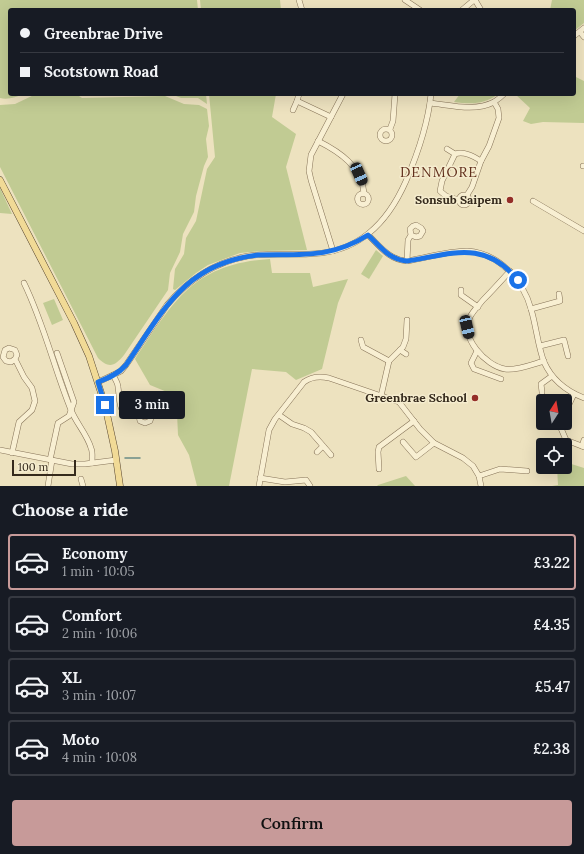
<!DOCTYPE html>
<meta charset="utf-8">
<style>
body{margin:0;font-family:Lora,serif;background:#20242c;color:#f1f3f6;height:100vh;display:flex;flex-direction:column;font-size:15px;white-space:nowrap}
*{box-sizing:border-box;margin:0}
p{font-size:13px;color:#9ea1a6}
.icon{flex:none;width:22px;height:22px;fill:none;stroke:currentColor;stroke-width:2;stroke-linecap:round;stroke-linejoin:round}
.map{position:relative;height:486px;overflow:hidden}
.panel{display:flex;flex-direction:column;background:#171b24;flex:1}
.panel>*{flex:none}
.hud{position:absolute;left:8px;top:8px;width:568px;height:88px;border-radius:4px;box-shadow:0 4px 16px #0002;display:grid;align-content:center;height:88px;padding:0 12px;background:#171b24}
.needle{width:26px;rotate:11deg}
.fabs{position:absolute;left:536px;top:394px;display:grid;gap:8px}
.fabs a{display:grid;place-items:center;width:36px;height:36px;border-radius:4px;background:#171b24;box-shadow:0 4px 16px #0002;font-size:20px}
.scale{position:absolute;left:12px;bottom:10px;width:64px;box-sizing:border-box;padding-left:4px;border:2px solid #352a1c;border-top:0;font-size:11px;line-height:14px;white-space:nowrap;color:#352a1c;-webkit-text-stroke:3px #f5ecce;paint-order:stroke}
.end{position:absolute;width:18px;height:18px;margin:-9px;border:5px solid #1a73e8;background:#fff;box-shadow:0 0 0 2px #fff}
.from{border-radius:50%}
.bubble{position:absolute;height:28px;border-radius:4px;background:#171b24;box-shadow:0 4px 16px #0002;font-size:13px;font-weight:600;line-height:28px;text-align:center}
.car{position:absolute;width:12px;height:24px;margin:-12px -6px;border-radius:5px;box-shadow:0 0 3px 1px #0007;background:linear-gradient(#222 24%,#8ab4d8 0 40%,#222 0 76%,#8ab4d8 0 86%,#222 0)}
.hud b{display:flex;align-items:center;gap:14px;height:38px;font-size:15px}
.hud b+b{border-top:1px solid #363941}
.hud i{width:10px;height:10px;background:#f1f3f6}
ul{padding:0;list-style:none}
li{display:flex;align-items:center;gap:12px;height:56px;margin:0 8px 6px;padding:0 4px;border:2px solid #363941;border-radius:4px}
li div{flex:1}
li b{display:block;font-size:15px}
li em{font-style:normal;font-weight:600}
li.current{border-color:#c79a99}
li>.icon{width:36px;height:36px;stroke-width:1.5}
h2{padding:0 12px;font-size:18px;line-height:48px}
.button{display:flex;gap:8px;margin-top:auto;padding:8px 12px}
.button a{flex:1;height:46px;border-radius:4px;background:#c79a99;color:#111;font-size:16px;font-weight:600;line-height:46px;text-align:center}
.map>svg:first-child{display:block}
.green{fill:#c1cb93}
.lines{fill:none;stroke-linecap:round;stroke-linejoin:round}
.stream{stroke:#6a8c86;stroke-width:1.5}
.minor-casing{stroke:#867358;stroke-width:6}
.major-casing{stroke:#53412c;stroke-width:7}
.minor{stroke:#f8efd2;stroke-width:5}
.major{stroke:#f1da96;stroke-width:6}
.route{stroke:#1a73e8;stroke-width:5}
.poi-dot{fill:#942e28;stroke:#f5ecce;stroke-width:1.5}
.labels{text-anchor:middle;stroke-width:3;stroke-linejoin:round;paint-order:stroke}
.poi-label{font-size:12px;font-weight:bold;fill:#352a1c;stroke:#f5ecce;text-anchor:end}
.quarter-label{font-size:14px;letter-spacing:1px;fill:#612f1c;stroke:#f5ecce}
</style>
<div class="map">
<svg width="584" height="486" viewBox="0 0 584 486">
<rect width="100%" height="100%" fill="#ede2bf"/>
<g class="green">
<path d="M0 0H197L198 10H10V94H24C16 97 8 100 0 98Z"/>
<path d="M200 0H280L281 10H201Z"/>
<path d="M552 0H584V23L574 31V10H550Z"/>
<path d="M574 76 584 81V123L543 122 531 124 523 121 530 108 515 94H574Z"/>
<path d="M36 94H76L82 98 165 96 184 104 199 105 207 109 209 126 206 139 208 157 204 166 196 196 194 212 183 234 180 252 170 273 168 290 124 355C115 366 109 369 98 358L0 167V105L15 104Z"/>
<path d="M171 94H206L207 104 198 98H181Z"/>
<path d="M209 94H276L272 117 296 134 286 167 307 250 263 251 240 253 208 265 196 273 175 290 173 289 175 269 184 254 186 238 196 221 207 169 215 157Z"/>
<path d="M460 94H498C484 105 470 104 454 102Z"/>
<path d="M0 188 12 214 0 213Z"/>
<path d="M376 250 383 256 369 279 361 274Z"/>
<path d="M270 259 272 273H310L313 287 348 279 338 303 322 369 296 380 286 372 252 369 229 486H197L189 455 178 435 177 413 172 394 150 385 135 359C174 301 193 264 270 259Z"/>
<path d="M54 299 63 320 52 325 43 303Z"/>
<path d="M565 462 584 468V486H552L558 485 557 467H565Z"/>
<path d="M406 476 415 486H377L378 485Z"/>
</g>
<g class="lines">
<path class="stream" d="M125 458H140"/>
<defs>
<g id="minor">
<path d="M299 0 302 10"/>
<path d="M405 0 420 10"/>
<path d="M475 0 481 10"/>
<path d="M462 10 474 0"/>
<path d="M580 32 584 37"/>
<path d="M574 36 584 28"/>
<path d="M297 101 331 117"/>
<path d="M430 103C450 105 475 112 494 102 497 100 501 97 504 94"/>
<path d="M293 110 297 101 299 94"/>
<circle cx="386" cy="135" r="6"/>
<path d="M390 129 393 121 395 94"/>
<path d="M318 141C340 152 362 167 364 193"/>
<path d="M447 149 455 154C464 151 473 156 481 161"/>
<path d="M455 154 442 181 440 191 446 196 459 200"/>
<path d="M583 166H584"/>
<circle cx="363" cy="199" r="5.5"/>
<circle cx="464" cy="200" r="5"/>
<path d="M467 195 472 187 481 161 489 146 499 118 498 109 494 102"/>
<path d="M533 201 584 231"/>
<path d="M368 235C380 246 389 260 407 261 425 258 448 251 467 251 499 253 523 280 531 309 536 325 538 347 544 362 552 380 566 391 584 398"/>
<path d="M333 251 311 180 309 171 311 155 343 94"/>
<path d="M407 261 408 240 411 235 410 229 413 226 416 225 421 228 423 231 420 236 416 237 411 235"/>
<path d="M510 271C501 281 492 291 483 300 479 305 473 311 470 317 459 337 486 366 505 369 516 371 533 364 544 361"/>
<path d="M24 283C44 324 54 368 71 410 76 423 87 434 91 448 93 452 92 458 92 463"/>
<path d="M461 290V295L478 307"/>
<path d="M531 309 560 301 559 294"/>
<path d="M361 340 363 347 389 361"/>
<path d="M540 346 564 340 568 356"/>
<path d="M400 350 406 354"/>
<path d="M477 351 471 363 474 369 501 379"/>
<path d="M113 375C115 379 118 383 118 387 121 406 116 414 139 416L141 413 146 411 149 413 151 418 150 421 145 423 140 421 139 416"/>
<path d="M98 382 113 375 121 371 126 365 167 305C188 280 215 262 248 256 268 253 289 255 309 254 358 253 387 224 406 181 418 153 428 124 431 94"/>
<path d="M542 392 541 384 552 376"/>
<path d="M381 396 389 361 403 347 406 339 407 320"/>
<path d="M565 413 574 394"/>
<path d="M279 415 292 424 304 428 311 432 331 455"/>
<path d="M561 423 560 426 566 440 584 447"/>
<path d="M544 425 552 427 560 426"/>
<path d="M403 442 416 457 434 443"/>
<path d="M582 446 584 440"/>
<path d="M0 450 72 464H85L116 460"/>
<path d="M317 452 323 446"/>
<path d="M12 453 19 422 32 410 35 401 32 388 24 377 15 359 17 355 15 350 9 348 5 350 3 357 6 361 11 362 15 359"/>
<path d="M50 460 58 423 69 416 74 402 57 353"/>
<path d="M379 469 378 452 379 447 414 421"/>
<path d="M479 476 500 469 527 471"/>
<path d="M260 478 285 482 306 480 310 486"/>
<path d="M81 479 83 486"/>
<path d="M48 486 52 460"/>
<path d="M259 486 269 430 275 419 304 382C312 376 320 376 329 378L399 402 420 429 434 443 463 458 473 466 479 476 481 486"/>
</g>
<path id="major" d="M0 180 74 323 89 356 105 405 115 451 120 486"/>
</defs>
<use href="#minor" class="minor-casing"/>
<use href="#major" class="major-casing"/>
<use href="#minor" class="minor"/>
<use href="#major" class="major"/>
</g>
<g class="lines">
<path class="route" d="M105 405 98 382C109 378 118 374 126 365 163 311 185 263 258 255 300 254 330 259 368 235 380 246 389 260 407 261 452 254 484 239 518 280"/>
</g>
<g class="poi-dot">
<circle cx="510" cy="200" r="4"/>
<circle cx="475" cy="398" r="4"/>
</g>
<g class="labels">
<g class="poi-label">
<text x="502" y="204">Sonsub Saipem</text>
<text x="467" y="402">Greenbrae School</text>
</g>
<g class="quarter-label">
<text x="439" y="177">DENMORE</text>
</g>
</g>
</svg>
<div class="fabs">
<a><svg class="needle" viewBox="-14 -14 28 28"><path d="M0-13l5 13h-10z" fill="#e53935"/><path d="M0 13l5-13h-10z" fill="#9ea1a6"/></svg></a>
<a><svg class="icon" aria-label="locate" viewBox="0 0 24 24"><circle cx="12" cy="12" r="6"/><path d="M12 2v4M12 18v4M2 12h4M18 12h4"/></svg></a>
</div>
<div class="scale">100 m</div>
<i class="end from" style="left:518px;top:280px"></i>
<i class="end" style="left:105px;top:405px"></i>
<div class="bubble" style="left:119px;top:391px;width:66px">3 min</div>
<i class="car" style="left:359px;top:174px;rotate:156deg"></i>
<i class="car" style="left:467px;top:327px;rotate:167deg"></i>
<div class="hud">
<b><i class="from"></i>Greenbrae Drive</b>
<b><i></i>Scotstown Road</b>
</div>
</div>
<section class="panel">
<h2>Choose a ride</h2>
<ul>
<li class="current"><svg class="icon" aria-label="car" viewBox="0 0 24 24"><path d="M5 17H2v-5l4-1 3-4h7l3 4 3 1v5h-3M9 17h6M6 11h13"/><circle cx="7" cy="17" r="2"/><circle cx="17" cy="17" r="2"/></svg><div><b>Economy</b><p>1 min · 10:05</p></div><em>£3.22</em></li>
<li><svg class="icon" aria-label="car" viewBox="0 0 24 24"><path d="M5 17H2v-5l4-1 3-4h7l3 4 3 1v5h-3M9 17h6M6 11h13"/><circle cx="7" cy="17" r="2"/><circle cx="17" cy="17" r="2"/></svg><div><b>Comfort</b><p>2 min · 10:06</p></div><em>£4.35</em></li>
<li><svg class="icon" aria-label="car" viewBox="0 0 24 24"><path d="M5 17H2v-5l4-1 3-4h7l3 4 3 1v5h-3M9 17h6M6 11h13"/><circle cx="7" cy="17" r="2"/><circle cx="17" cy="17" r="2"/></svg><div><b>XL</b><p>3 min · 10:07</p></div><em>£5.47</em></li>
<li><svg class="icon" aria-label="car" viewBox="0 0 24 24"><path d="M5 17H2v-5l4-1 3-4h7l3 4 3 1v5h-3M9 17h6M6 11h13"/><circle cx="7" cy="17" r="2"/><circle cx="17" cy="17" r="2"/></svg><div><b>Moto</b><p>4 min · 10:08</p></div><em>£2.38</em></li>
</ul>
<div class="button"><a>Confirm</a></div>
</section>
